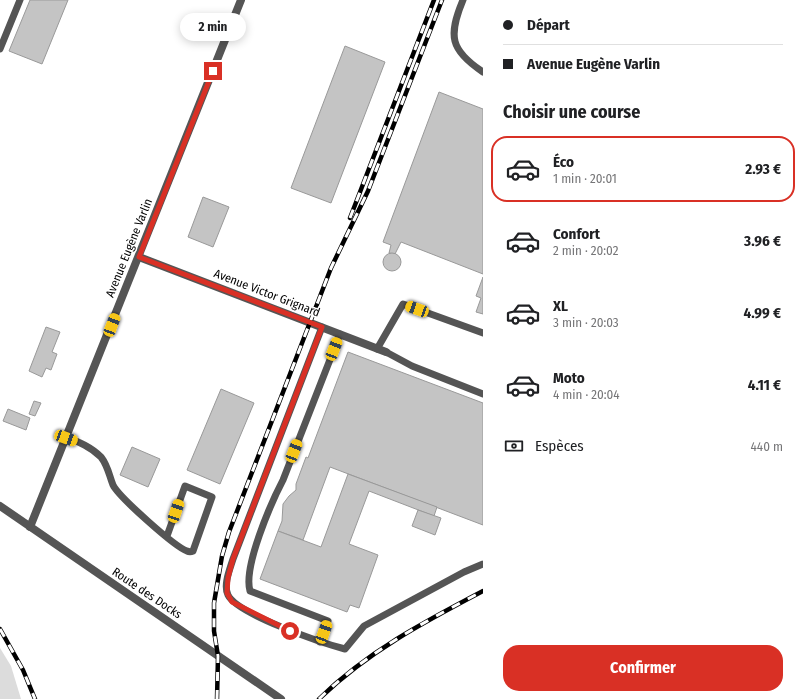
<!DOCTYPE html>
<html lang="fr">
<meta charset="utf-8">
<style>
body{margin:0;font-family:"Fira Sans Condensed",sans-serif;background:#f6f6f6;color:#202124;height:100vh;display:flex;flex-direction:column;font-size:15px;white-space:nowrap}
*{box-sizing:border-box;margin:0}
p{font-size:13px;color:#757577}
.icon{flex:none;width:22px;height:22px;fill:none;stroke:currentColor;stroke-width:2;stroke-linecap:round;stroke-linejoin:round}
.map{position:relative;flex:1;overflow:hidden}
.sheet{display:flex;flex-direction:column;background:#fff;width:320px}
.sheet>*{flex:none}
.guide{display:grid;align-content:center;height:88px;padding:0 20px;background:#fff}
.end{position:absolute;width:18px;height:18px;margin:-9px;border:5px solid #d93025;background:#fff;box-shadow:0 0 0 2px #fff}
.from{border-radius:50%}
.bubble{position:absolute;height:28px;border-radius:14px;background:#fff;box-shadow:0 2px 10px #0003;font-size:13px;font-weight:700;line-height:28px;text-align:center}
.car{position:absolute;width:12px;height:24px;margin:-12px -6px;border-radius:5px;box-shadow:0 0 3px 1px #0007;background:linear-gradient(#f5c518 24%,#345 0 40%,#f5c518 0 76%,#345 0 86%,#f5c518 0)}
.guide b{display:flex;align-items:center;gap:14px;height:38px;font-size:15px}
.guide b+b{border-top:1px solid #e0e0e0}
.guide i{width:10px;height:10px;background:#202124}
ul{padding:0;list-style:none}
li{display:flex;align-items:center;gap:12px;height:66px;margin:0 8px 6px;padding:0 12px;border:2px solid transparent;border-radius:16px}
li div{flex:1}
li b{display:block;font-size:15px}
li em{font-style:normal;font-weight:700}
li.current{border-color:#d93025}
li>.icon{width:36px;height:36px;stroke-width:1.5}
h2{padding:0 20px;font-size:18px;line-height:48px}
.pay{display:flex;align-items:center;gap:10px;height:44px;padding:0 20px;font-size:15px}
.pay p{margin-inline-start:auto}
.primary-button{display:flex;gap:8px;margin-top:auto;padding:8px 20px}
.primary-button a{flex:1;height:46px;border-radius:16px;background:#d93025;color:#fff;font-size:16px;font-weight:700;line-height:46px;text-align:center}
main{display:flex;flex:1;min-height:0}
.map>svg:first-child{display:block}
.green{fill:#dcdcdc}
.building{fill:#c4c4c4;stroke:#999}
.lines{fill:none;stroke-linecap:round;stroke-linejoin:round}
.service{stroke:#555;stroke-width:7}
.minor{stroke:#555;stroke-width:8}
.tertiary{stroke:#555;stroke-width:8}
.rail-casing{stroke:#000;stroke-width:4.5}
.rail{stroke:#fff;stroke-width:3;stroke-dasharray:9;stroke-linecap:butt}
.route{stroke:#d93025;stroke-width:5}
.labels{text-anchor:middle;stroke-width:3;stroke-linejoin:round;paint-order:stroke}
.street-label{font-size:12px;fill:#000;stroke:#fff}
</style>
<main>
<div class="map">
<svg width="483" height="699" viewBox="0 0 483 699">
<rect width="100%" height="100%" fill="#fff"/>
<path class="green" d="M0 648 11 666 21 699H0Z"/>
<g class="building">
<path d="M30 0H68L42 64 9 51Z"/>
<path d="M345 46 385 62 331 203 291 188Z"/>
<path d="M439 92 483 109V274L401 242 395 254 389 253 391 245 383 242Z"/>
<path d="M203 197 229 207 213 247 188 237Z"/>
<circle cx="392" cy="262" r="9"/>
<path d="M483 277V314L476 312 481 298 476 296Z"/>
<path d="M46 327 60 332 52 352 57 354 51 370 46 368 42 377 29 371Z"/>
<path d="M348 352 483 403V525L330 467 303 540 278 531 282 521 283 504 289 496 296 490V484L306 457 308 458Z"/>
<path d="M221 389 254 403 220 484 187 470Z"/>
<path d="M34 401 41 403 35 416 29 414Z"/>
<path d="M8 409 30 418 26 430 3 421Z"/>
<path d="M132 447 160 459 148 487 120 475Z"/>
<path d="M348 474 437 507 434 516 369 491 349 544 378 555 359 608 350 605 347 612 260 579 278 531 321 547Z"/>
<path d="M418 510 441 518 435 535 412 526Z"/>
</g>
<g class="lines">
<g class="service">
<path d="M463 0C448 36 450 50 483 72"/>
<path d="M0 49 20 0"/>
<path d="M322 327 233 559C230 569 223 585 228 595 237 614 322 643 345 649L364 626 464 572 483 564"/>
<path d="M377 349 403 304 483 333"/>
<path d="M386 352 412 366 483 394"/>
<path d="M66 437C79 442 91 447 101 457 108 466 109 475 113 485 119 497 175 547 187 551 189 552 191 552 193 551L212 497 185 486 167 536"/>
<path d="M320 642 328 621 250 591C243 567 271 503 283 480L340 334"/>
</g>
<g class="minor">
<path d="M139 257 386 352"/>
<path d="M30 527 241 0"/>
</g>
<path class="tertiary" d="M0 506 281 699"/>
<defs>
<g id="rail">
<path d="M350 218 434 0"/>
<path d="M0 629 23 670 35 699"/>
<path d="M217 699 218 656 214 631V603L222 556 229 532 331 268 368 191 442 0"/>
<path d="M319 699C367 652 424 622 483 591"/>
</g>
</defs>
<use href="#rail" class="rail-casing"/>
<use href="#rail" class="rail"/>
</g>
<g class="lines">
<path class="route" d="M213 71 139 257 322 327 233 559 228 578 227 593 232 602 290 631"/>
</g>
<g class="labels">
<g class="street-label">
<text transform="translate(129 248) rotate(-68)" y="4">Avenue Eugène Varlin</text>
<text transform="translate(267 293) rotate(21)" y="4">Avenue Victor Grignard</text>
<text transform="translate(147 593) rotate(34)" y="4">Route des Docks</text>
</g>
</g>
</svg>
<i class="end from" style="left:290px;top:631px"></i>
<i class="end" style="left:213px;top:71px"></i>
<div class="bubble" style="left:180px;top:13px;width:66px">2 min</div>
<i class="car" style="left:417px;top:309px;rotate:290deg"></i>
<i class="car" style="left:112px;top:325px;rotate:21deg"></i>
<i class="car" style="left:334px;top:349px;rotate:21deg"></i>
<i class="car" style="left:66px;top:438px;rotate:110deg"></i>
<i class="car" style="left:294px;top:451px;rotate:21deg"></i>
<i class="car" style="left:176px;top:511px;rotate:19deg"></i>
<i class="car" style="left:324px;top:632px;rotate:20deg"></i>
</div>
<section class="sheet">
<div class="guide">
<b><i class="from"></i>Départ</b>
<b><i></i>Avenue Eugène Varlin</b>
</div>
<h2>Choisir une course</h2>
<ul>
<li class="current"><svg class="icon" aria-label="car" viewBox="0 0 24 24"><path d="M5 17H2v-5l4-1 3-4h7l3 4 3 1v5h-3M9 17h6M6 11h13"/><circle cx="7" cy="17" r="2"/><circle cx="17" cy="17" r="2"/></svg><div><b>Éco</b><p>1 min · 20:01</p></div><em>2.93 €</em></li>
<li><svg class="icon" aria-label="car" viewBox="0 0 24 24"><path d="M5 17H2v-5l4-1 3-4h7l3 4 3 1v5h-3M9 17h6M6 11h13"/><circle cx="7" cy="17" r="2"/><circle cx="17" cy="17" r="2"/></svg><div><b>Confort</b><p>2 min · 20:02</p></div><em>3.96 €</em></li>
<li><svg class="icon" aria-label="car" viewBox="0 0 24 24"><path d="M5 17H2v-5l4-1 3-4h7l3 4 3 1v5h-3M9 17h6M6 11h13"/><circle cx="7" cy="17" r="2"/><circle cx="17" cy="17" r="2"/></svg><div><b>XL</b><p>3 min · 20:03</p></div><em>4.99 €</em></li>
<li><svg class="icon" aria-label="car" viewBox="0 0 24 24"><path d="M5 17H2v-5l4-1 3-4h7l3 4 3 1v5h-3M9 17h6M6 11h13"/><circle cx="7" cy="17" r="2"/><circle cx="17" cy="17" r="2"/></svg><div><b>Moto</b><p>4 min · 20:04</p></div><em>4.11 €</em></li>
</ul>
<div class="pay"><svg class="icon" aria-label="cash" viewBox="0 0 24 24"><path d="M3 7h18v10H3z"/><circle cx="12" cy="12" r="2"/></svg>Espèces<p>440 m</p></div>
<div class="primary-button"><a>Confirmer</a></div>
</section>
</main>
